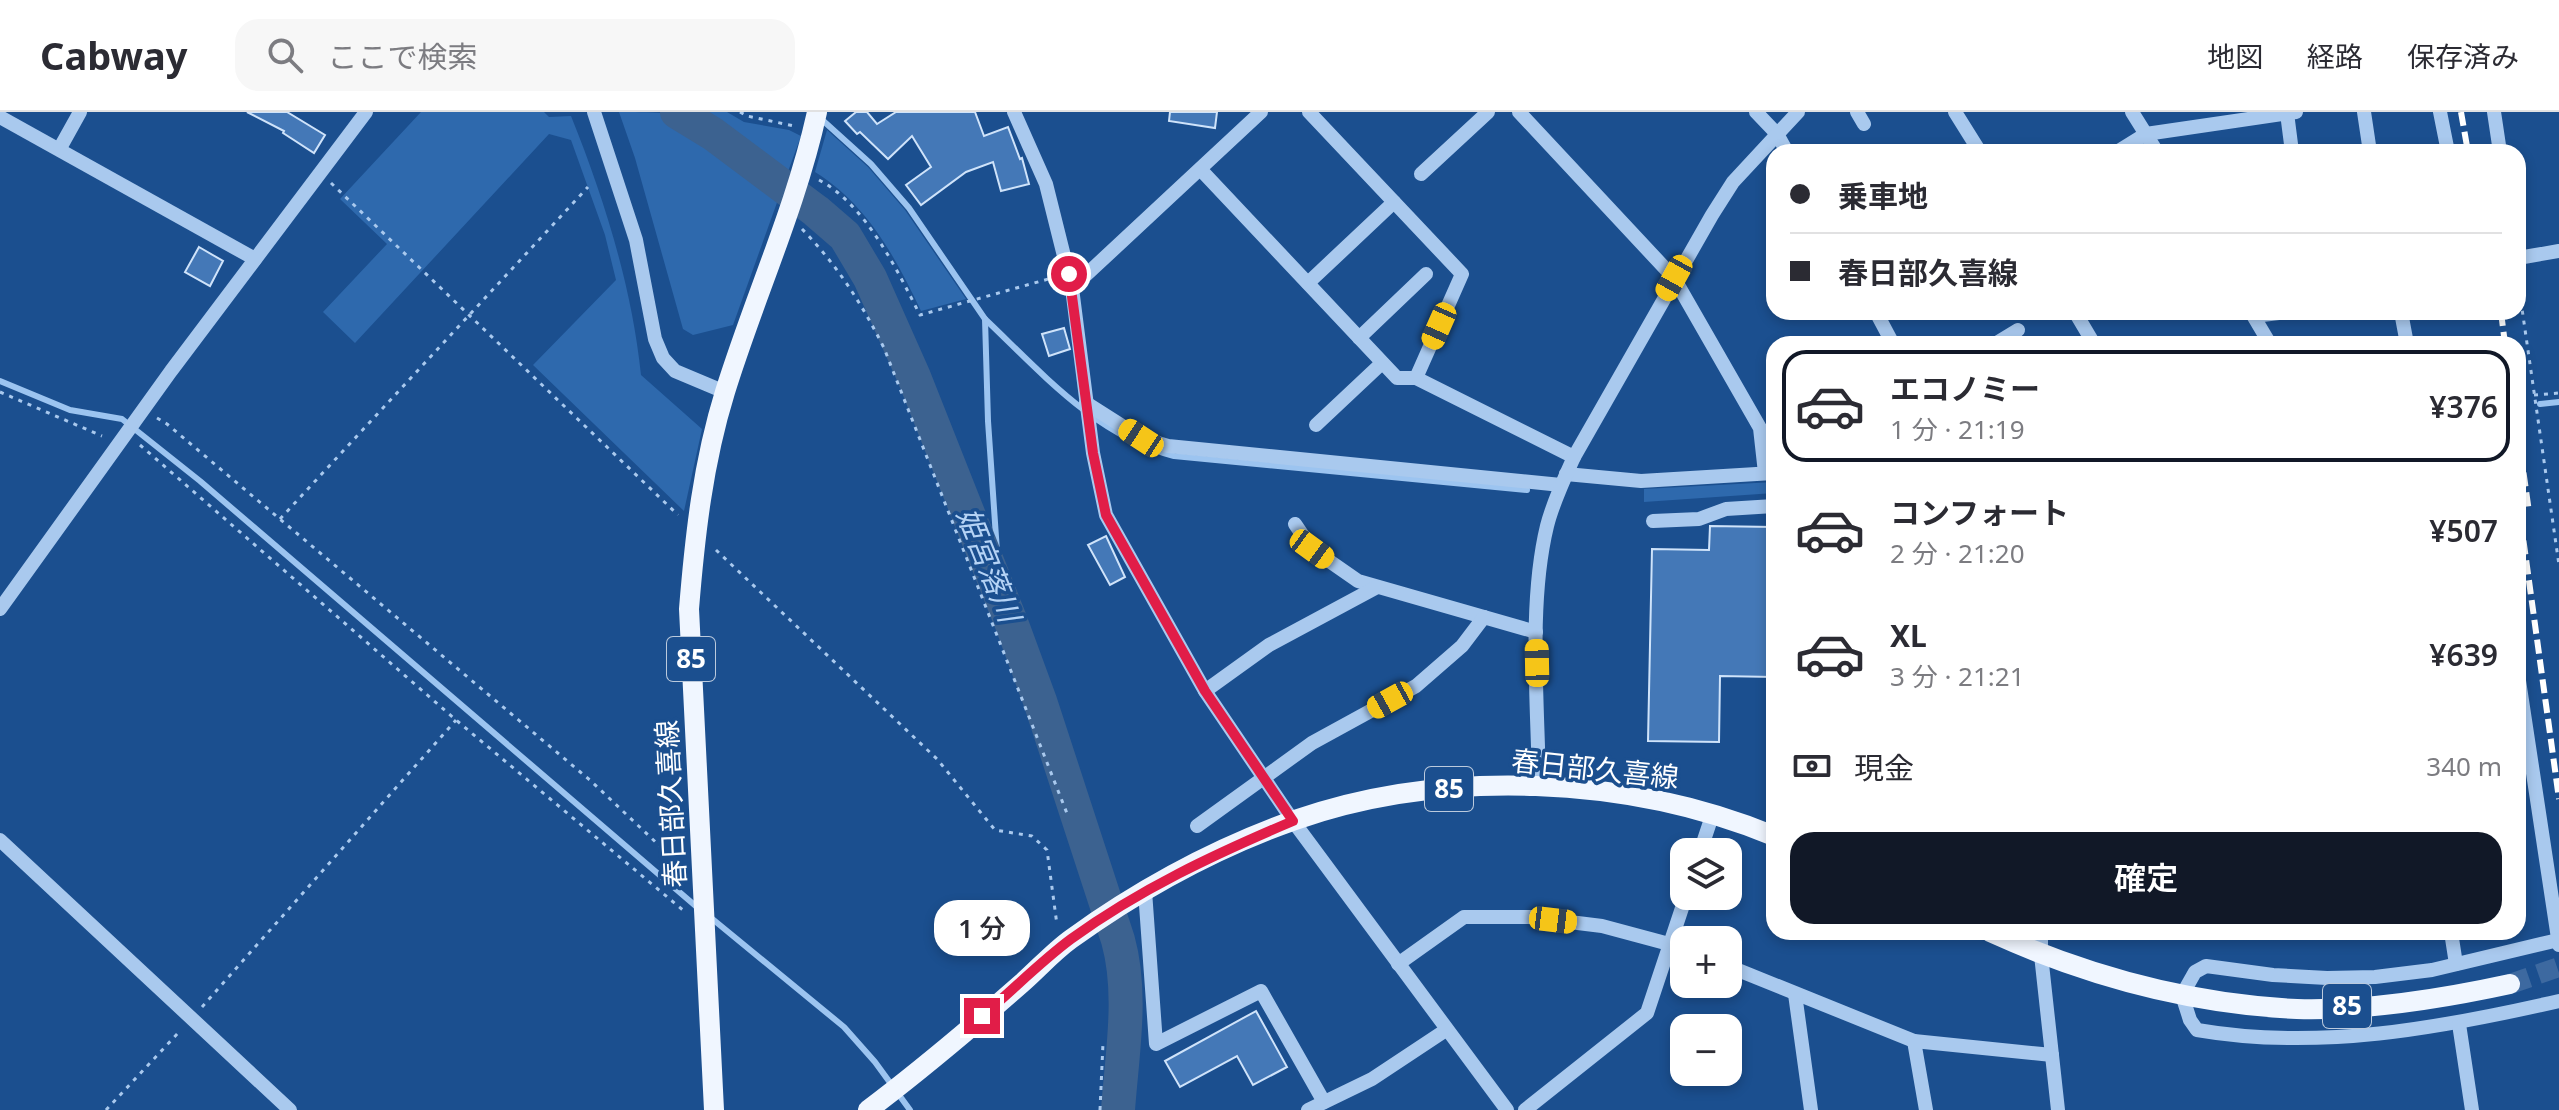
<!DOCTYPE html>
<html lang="ja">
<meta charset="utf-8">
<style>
body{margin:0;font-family:"Noto Sans","Noto Sans JP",sans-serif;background:#f7f7f7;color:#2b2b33;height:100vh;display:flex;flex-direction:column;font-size:30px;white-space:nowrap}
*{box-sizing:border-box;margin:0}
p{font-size:26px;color:#7c7c81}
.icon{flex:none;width:44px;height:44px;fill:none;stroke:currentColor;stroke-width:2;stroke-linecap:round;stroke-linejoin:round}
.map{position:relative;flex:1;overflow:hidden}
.side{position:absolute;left:1766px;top:224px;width:760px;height:604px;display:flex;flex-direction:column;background:#fff;border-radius:24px;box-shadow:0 4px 12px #0003}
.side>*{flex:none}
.guide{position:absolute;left:1766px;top:32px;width:760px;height:176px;border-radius:24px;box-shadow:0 4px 12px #0003;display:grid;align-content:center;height:176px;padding:0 24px;background:#fff}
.fabs{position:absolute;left:1670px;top:726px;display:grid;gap:16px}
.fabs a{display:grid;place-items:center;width:72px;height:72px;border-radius:16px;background:#fff;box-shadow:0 4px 12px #0003;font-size:40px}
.end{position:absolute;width:36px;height:36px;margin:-18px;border:10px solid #e11d48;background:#fff;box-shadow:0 0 0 4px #fff}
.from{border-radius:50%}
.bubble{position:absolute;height:56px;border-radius:24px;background:#fff;box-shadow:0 4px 12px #0003;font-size:26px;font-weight:600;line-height:56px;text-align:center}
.car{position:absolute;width:24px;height:48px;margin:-24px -12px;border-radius:10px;box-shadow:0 0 6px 2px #0007;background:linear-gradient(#f5c518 24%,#345 0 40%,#f5c518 0 76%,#345 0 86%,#f5c518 0)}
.guide b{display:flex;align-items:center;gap:28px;height:76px;font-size:30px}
.guide b+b{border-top:2px solid #e1e1e2}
.guide i{width:20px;height:20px;background:#2b2b33}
ul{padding:14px 0 0;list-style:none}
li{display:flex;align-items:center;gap:24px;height:112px;margin:0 16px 12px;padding:0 8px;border:4px solid transparent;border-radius:24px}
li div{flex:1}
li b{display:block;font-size:30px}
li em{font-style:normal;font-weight:600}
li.selected{border-color:#111827}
li>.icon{width:72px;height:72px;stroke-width:1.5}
.pay{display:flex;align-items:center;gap:20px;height:88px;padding:0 24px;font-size:30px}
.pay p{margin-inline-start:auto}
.button{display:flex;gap:16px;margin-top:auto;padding:16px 24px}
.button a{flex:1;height:92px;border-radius:24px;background:#111827;color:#fff;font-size:32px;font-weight:600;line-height:92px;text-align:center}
header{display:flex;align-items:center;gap:48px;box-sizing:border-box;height:112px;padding:0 40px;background:#fff;border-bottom:2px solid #e1e1e2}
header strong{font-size:38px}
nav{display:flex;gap:44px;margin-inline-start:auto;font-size:28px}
.search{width:560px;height:72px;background:#f7f7f7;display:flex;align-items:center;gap:20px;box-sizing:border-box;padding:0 28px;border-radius:24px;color:#7c7c81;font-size:30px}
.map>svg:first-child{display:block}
.green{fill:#2e69ad}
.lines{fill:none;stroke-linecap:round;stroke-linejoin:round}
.stream{stroke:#9cc4f0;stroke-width:6}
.river{stroke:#3c6290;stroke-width:34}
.building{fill:#4478b7;stroke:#cfe3fa;stroke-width:2}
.major-tunnel{stroke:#3d69a0;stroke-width:20;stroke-dasharray:20 10;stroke-linecap:butt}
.path{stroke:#a9c9ee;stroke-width:3;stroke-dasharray:4 6;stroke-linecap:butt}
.minor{stroke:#a9c9ee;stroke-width:14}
.major{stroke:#f0f6ff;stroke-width:20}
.rail{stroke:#fff;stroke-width:6;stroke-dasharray:14 6;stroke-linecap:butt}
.route{stroke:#e11d48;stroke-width:10}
.labels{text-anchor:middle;stroke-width:7;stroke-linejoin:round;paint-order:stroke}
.shield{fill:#1b4f8f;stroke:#bbcadd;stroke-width:2}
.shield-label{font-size:26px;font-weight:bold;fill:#fff}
.street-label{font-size:28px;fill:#fff;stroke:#1b4f8f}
.water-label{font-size:30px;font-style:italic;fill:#b5d3f5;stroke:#1b4f8f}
</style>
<header>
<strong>Cabway</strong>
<div class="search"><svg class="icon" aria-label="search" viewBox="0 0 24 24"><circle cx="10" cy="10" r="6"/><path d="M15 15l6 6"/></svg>ここで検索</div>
<nav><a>地図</a><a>経路</a><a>保存済み</a></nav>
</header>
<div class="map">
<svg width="2559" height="998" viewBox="0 0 2559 998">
<rect width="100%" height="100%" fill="#1b4f8f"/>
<g class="green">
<path d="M421 0H544L549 5 571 4C604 86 632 175 641 263L702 317 684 399 533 253 616 168 605 123 571 28 549 22 355 231 323 200 387 132 340 87Z"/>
<path d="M619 0C632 0 650 0 662 1 701 16 747 59 779 85L733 213 693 223 683 217 635 46Z"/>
<path d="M694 0H727L744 10 789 18 801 24 786 65 747 33Z"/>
<path d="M827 18 868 55 905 98 966 187 921 199C896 146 867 92 815 60Z"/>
<path d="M1774 370V381L1644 390V377Z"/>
</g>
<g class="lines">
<g class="stream">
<path d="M819 5 871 52 909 96 985 207 988 309 1000 483"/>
<path d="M985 207C1041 260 1096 324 1174 344L1527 378"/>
<path d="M0 269 70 298 122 307 200 369 698 796"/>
<path d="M2540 292 2559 290"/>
<path d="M710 805 844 915 875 950 910 998"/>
</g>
<path class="river" d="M677 0 713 22 816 99 845 124 870 166 914 265 1011 510 1040 589 1118 828C1133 882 1122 942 1118 998"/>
</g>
<g class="building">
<path d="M247 0H287L325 23 314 41 283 21 284 19Z"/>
<path d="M856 0H867L877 12 896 0H975L984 24 1008 15 1020 47 1022 46 1029 72 1001 79 993 50 966 60 921 93 906 73 931 55 912 24 888 47 860 20 857 22 845 9Z"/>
<path d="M1170 0H1217L1215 16 1169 9Z"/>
<path d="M199 135 223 149 210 174 185 160Z"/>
<path d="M1064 216 1070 237 1049 244 1042 222Z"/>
<path d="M1710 414 1774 415V565L1720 564 1719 630 1648 629 1652 437 1709 438Z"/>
<path d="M1106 424 1125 465 1110 473 1088 433Z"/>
<path d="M1256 899 1287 955 1253 973 1237 944 1180 975 1165 949Z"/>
</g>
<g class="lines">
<path class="major-tunnel" d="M2510 872 2559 855"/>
<g class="path">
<path d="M740 0 747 4 794 14"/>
<path d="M819 68C866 93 897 158 920 203L1052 166"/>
<path d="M331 71 678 403"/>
<path d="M802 117C837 153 862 192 884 236L1068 704"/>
<path d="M2518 169 2559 453"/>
<path d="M0 280 102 324"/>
<path d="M2534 283 2559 281"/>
<path d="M157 306 167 312 591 669 683 756"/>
<path d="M140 333 456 608 684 799"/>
<path d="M280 407 588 75"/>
<path d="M716 438 937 647 995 718 1032 724 1047 738 1057 813"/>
<path d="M202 895 456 608"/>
<path d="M106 998 180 919"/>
<path d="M1100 998 1103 931"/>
</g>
<g class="minor">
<path d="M594 0 636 128 655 227 663 246 675 259 725 280"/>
<path d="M1014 0 1046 72 1072 176 1093 341 1106 403 1205 579 1293 709 1507 998"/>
<path d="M1309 0 1462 162 1416 266"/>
<path d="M1519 0 1674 166 1760 316 1765 361"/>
<path d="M1756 0 1777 22 1787 40"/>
<path d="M1857 0 1864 12"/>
<path d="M1955 0 1980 40"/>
<path d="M2132 0 2157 40"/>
<path d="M2364 0 2370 40"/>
<path d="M2440 0 2448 40"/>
<path d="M2494 0 2500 40"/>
<path d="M2287 1 2292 40"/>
<path d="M0 5 255 147"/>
<path d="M60 36 80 0"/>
<path d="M2117 40 2146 22 2296 0"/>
<path d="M1201 58 1397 266H1416L1574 345"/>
<path d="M1421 62 1488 0"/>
<path d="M2518 146 2559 139"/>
<path d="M1308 171 1394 90"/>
<path d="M1072 176 1261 0"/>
<path d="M1876 200 1893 232"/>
<path d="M2075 200 2094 232"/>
<path d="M2251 200 2270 232"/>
<path d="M2401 200 2407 232"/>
<path d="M2254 204 2287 200"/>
<path d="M1359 226 1426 162"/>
<path d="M1995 232 2018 218"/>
<path d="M1086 291 1141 326 1168 334 1561 373"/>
<path d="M1316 313 1382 251"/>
<path d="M1566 362 1641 369 1773 361"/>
<path d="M1653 409 1699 407 1726 397 1774 394"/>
<path d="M1295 412 1312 437 1358 469 1536 520"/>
<path d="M0 497 171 259 366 0"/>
<path d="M2518 562 2559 833"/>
<path d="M1205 579 1269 533 1377 475"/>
<path d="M1539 674C1538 593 1528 492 1547 414 1553 390 1564 367 1574 345L1712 103 1733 70 1798 0"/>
<path d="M1197 714 1312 631 1416 574 1462 534 1484 505"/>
<path d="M0 728 290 998"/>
<path d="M1700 740 1713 701"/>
<path d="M1145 779 1156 932 1261 879 1324 990"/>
<path d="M2041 820V843L2058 998"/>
<path d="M2451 820 2456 852"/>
<path d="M2558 828 2432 858 2375 865 2327 866 2273 863 2206 854 2195 860 2182 883 2190 908 2197 918C2318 939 2441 916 2559 889"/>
<path d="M1398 852 1464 805H1529L1602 814 1684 836"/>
<path d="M1728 854 1914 929 2052 943"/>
<path d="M1795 882 1811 998"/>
<path d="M2459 912 2472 998"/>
<path d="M1914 929 1926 998"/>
<path d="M1308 998 1372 967 1446 918"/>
<path d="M1525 998 1647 901 1686 784"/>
</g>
<g class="major">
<path d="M1990 820C2087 864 2191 892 2297 897 2368 899 2441 887 2510 872"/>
<path d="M714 998 689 497C695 423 703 351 725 280 754 186 796 96 817 0"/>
<path d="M868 998C921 958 972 915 1022 871 1038 857 1053 840 1071 827 1139 778 1216 736 1295 708 1444 656 1629 664 1774 724"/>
</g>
<g class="rail">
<path d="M2461 0 2468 40"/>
<path d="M2501 200 2505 232"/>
<path d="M2518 321 2529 400"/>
<path d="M2518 389 2559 687"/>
</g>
</g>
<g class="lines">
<path class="route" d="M982 904C1012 879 1040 850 1071 827 1140 777 1215 742 1293 709L1205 579 1106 403 1093 341 1069 162"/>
</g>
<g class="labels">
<g class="shield">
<rect x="667" y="525" width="48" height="44" rx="6"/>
<rect x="1425" y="655" width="48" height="44" rx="6"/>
<rect x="2323" y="872" width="48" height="44" rx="6"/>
</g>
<g class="shield-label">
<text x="691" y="556">85</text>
<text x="1449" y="686">85</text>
<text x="2347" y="903">85</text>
</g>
<g class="street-label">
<text transform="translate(1595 657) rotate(6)" y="10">春日部久喜線</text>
<text transform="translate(671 692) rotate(-93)" y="10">春日部久喜線</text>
</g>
<g class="water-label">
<text transform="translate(988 453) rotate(68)" y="10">姫宮落川</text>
</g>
</g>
</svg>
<div class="fabs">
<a><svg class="icon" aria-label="layers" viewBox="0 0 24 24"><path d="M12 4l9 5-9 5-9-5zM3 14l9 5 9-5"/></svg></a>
<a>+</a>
<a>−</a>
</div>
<i class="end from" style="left:1069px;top:162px"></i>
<i class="end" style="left:982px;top:904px"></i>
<div class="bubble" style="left:934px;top:788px;width:96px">1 分</div>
<i class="car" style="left:1674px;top:166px;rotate:209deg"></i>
<i class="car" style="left:1439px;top:214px;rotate:204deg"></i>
<i class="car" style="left:1141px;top:326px;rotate:303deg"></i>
<i class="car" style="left:1312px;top:437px;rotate:126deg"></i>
<i class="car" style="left:1537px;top:551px;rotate:359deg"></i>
<i class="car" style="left:1390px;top:588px;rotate:241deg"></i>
<i class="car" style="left:1553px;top:808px;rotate:97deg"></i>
<div class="guide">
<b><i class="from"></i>乗車地</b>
<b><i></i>春日部久喜線</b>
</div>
<section class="side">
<ul>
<li class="selected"><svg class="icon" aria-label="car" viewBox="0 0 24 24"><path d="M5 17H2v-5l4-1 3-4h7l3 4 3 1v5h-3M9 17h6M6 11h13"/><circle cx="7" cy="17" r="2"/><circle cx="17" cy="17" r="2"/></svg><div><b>エコノミー</b><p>1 分 · 21:19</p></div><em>¥376</em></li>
<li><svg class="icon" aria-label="car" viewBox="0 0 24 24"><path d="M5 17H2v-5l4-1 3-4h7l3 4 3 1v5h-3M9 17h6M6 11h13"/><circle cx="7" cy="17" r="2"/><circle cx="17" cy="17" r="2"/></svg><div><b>コンフォート</b><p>2 分 · 21:20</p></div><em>¥507</em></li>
<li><svg class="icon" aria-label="car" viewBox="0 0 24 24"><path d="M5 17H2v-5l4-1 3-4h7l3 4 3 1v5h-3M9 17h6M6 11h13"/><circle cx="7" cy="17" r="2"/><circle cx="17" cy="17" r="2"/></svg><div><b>XL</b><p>3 分 · 21:21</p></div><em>¥639</em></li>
</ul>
<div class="pay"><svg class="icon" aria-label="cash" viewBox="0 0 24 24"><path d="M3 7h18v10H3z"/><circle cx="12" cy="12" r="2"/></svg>現金<p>340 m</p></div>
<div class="button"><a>確定</a></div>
</section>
</div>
